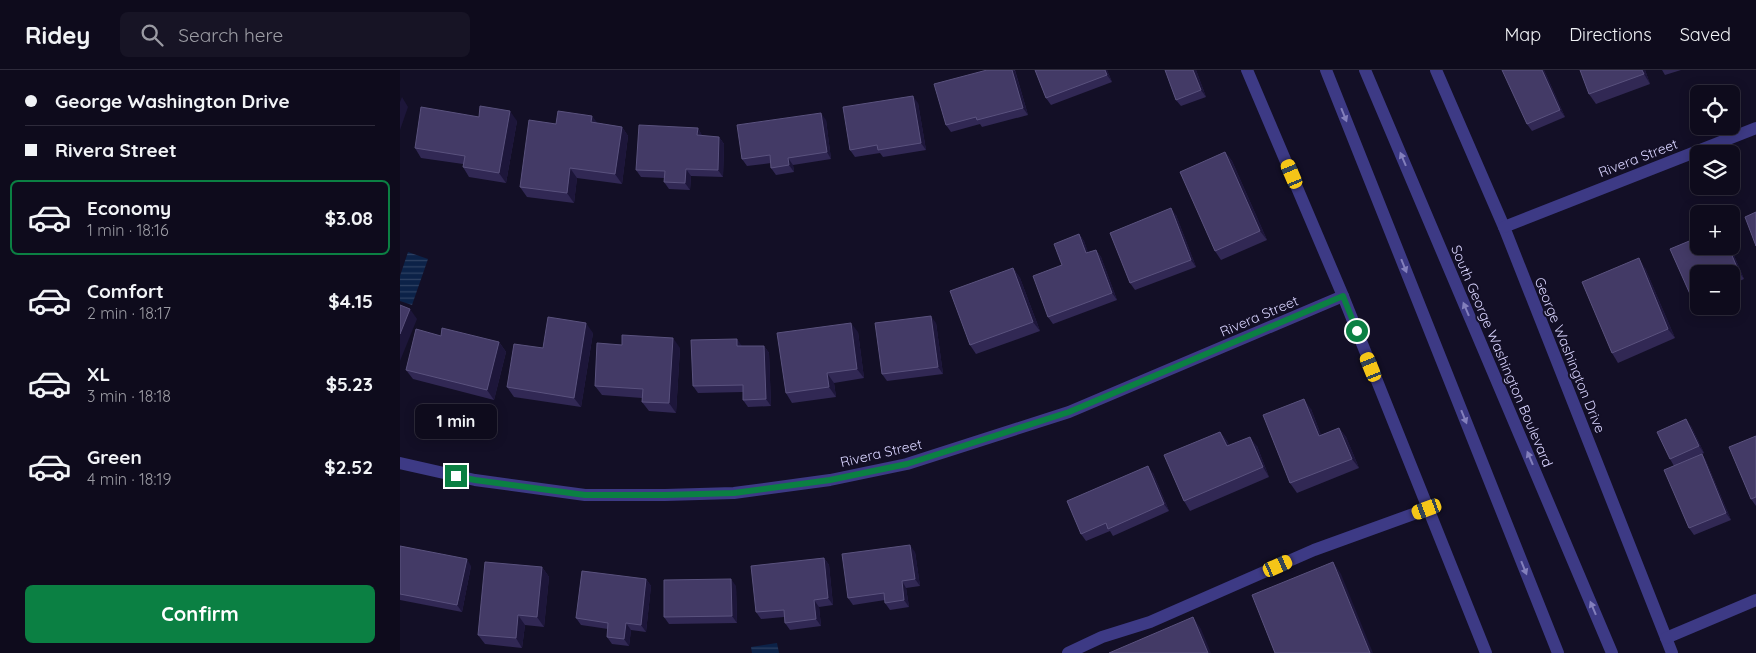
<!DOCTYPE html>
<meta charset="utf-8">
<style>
body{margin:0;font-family:Quicksand,sans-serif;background:#171425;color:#f1f3f6;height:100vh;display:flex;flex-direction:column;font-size:19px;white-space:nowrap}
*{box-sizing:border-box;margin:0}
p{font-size:16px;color:#9b9ba3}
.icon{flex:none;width:28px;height:28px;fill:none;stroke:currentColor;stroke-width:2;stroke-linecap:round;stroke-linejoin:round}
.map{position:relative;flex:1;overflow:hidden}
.side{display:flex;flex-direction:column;background:#0e0b1c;width:400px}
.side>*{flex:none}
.guide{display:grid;align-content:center;height:110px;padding:0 25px;background:#0e0b1c}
.controls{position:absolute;left:1290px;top:15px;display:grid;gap:10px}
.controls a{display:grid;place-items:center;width:50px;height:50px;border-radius:8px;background:#0e0b1c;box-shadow:0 2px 12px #0003,0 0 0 1px #2e2b3b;font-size:25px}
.end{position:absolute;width:22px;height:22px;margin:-11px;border:6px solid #0b8043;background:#fff;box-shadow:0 0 0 2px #fff}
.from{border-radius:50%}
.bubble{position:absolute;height:35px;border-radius:8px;background:#0e0b1c;box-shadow:0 2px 12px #0003,0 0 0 1px #2e2b3b;font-size:16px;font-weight:700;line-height:35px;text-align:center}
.car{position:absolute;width:15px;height:30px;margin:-15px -8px;border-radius:6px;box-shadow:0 0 4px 1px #0007;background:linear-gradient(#f5c518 24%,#345 0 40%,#f5c518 0 76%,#345 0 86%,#f5c518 0)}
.guide b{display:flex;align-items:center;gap:18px;height:48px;font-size:19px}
.guide b+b{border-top:1px solid #2e2b3b}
.guide i{width:12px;height:12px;background:#f1f3f6}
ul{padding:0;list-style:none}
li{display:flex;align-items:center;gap:15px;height:75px;margin:0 10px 8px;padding:0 15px;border:2px solid transparent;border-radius:8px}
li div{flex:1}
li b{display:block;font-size:19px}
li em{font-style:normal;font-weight:700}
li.current{border-color:#0b8043}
li>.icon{width:45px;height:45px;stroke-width:1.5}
.action{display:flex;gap:10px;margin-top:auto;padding:10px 25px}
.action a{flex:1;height:58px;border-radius:8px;background:#0b8043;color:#fff;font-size:20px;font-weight:700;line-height:58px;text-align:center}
header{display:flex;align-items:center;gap:30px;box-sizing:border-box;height:70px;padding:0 25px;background:#0e0b1c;border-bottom:1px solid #2e2b3b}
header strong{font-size:24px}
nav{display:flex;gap:28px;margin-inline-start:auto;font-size:18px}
.search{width:350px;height:45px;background:#171425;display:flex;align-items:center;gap:12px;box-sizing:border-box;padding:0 18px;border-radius:8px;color:#9b9ba3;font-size:19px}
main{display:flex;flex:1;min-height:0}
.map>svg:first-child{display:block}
.water{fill:url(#water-rules)}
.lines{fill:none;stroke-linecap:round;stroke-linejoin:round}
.service{stroke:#3d3a85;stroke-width:12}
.minor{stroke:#3d3a85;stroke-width:12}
.tertiary{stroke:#3d3a85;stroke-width:12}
.wall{fill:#312854}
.shaded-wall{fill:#1d163a}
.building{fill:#433a66;stroke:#5a527e}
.oneway{fill:#837fbc}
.route{stroke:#0b8043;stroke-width:6}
.labels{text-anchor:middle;stroke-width:4;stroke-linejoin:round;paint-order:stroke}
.street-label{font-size:14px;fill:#d9d4ff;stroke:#130f26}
</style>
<header>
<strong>Ridey</strong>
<div class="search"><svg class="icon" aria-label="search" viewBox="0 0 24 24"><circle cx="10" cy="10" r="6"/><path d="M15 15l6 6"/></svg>Search here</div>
<nav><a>Map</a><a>Directions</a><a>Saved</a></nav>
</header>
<main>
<section class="side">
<div class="guide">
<b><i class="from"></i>George Washington Drive</b>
<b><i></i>Rivera Street</b>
</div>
<ul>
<li class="current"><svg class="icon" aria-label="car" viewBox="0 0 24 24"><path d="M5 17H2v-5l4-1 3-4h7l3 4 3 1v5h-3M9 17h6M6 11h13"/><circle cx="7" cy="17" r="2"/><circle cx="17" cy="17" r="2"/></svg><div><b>Economy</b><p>1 min · 18:16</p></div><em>$3.08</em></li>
<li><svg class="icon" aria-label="car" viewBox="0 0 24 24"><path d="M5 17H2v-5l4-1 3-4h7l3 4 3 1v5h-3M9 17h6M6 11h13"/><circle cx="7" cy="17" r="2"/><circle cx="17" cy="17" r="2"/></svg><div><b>Comfort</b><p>2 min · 18:17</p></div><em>$4.15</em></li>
<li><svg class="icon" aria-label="car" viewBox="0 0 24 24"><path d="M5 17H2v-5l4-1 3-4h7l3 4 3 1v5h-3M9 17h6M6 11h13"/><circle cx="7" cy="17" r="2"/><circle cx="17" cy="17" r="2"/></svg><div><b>XL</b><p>3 min · 18:18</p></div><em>$5.23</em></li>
<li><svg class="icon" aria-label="car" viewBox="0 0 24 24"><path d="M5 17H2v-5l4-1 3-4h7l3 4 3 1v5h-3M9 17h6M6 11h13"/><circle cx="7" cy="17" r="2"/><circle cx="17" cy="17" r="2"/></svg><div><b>Green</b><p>4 min · 18:19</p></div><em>$2.52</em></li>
</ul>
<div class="action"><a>Confirm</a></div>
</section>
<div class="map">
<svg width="1356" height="583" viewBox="0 0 1356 583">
<defs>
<pattern id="water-rules" width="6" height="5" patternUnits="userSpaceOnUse" patternTransform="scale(1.25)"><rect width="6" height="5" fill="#0c2248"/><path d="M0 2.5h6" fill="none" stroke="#2f4163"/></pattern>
</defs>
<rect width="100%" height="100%" fill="#130f26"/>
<g class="water">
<path d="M8 182 28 189 12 235 0 231V206Z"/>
<path d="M377 573 379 583H352L351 577Z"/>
</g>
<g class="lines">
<path class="service" d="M668 583 702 567 750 552 914 480 1027 439"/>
<g class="minor">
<path d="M847 0 943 226 1086 583"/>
<path d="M1036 0 1104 157 1272 583"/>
<path d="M1104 157 1356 58"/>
<path d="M0 393 75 410 185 425H265L334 423 430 410 507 394 669 342 943 226"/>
<path d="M1266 568 1356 530"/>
</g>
<g class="tertiary">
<path d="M926 0 1158 583"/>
<path d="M965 0 1212 583"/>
</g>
</g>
<g class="wall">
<path d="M587 0H615L628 45 582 57 580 54 551 62 546 55Z"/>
<path d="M635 0H707L712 12 651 35 646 28Z"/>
<path d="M765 0H796L806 27 781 36 776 30Z"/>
<path d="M1144 0 1165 47 1132 61 1127 54Z"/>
<path d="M1245 0 1250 14 1196 34 1189 24Z"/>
<path d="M1262 0H1281L1265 5Z"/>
<path d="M518 33 526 80 483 87 480 83 455 87 450 80Z"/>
<path d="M79 47 117 51 106 113 69 107 63 97V94L21 88 15 78Z"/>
<path d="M426 50 431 89 393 95 394 102 376 105 371 98V93L347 96 342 89Z"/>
<path d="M197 53 222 57 228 66 222 114 177 108 174 133 127 127 120 117 156 54Z"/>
<path d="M298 58 302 66 319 67 324 74 323 107 291 106 290 120 269 119 264 112V108L241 107 236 100Z"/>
<path d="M825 82 832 91 867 170 821 190 815 181Z"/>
<path d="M776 145 796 197 735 220 730 213Z"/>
<path d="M679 164 684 171 688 183 696 180 701 187 717 230 653 254 648 247 662 195Z"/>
<path d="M1299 167V176H1330L1344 209 1331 215V204H1299V229L1295 231 1290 224 1270 179Z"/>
<path d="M613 198 620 208 640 261 576 284 570 275Z"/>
<path d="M1245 198 1275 268 1218 293 1212 283Z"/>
<path d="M536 253 543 304 487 311 482 304Z"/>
<path d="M458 262 464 308 434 313 436 327 392 333 386 323Z"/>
<path d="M193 263 181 337 114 327 107 317 143 278Z"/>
<path d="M41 266 99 272 106 282 94 330 13 309 6 300Z"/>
<path d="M342 276H364L369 283 371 336 348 337 343 330V322L298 323 293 316Z"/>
<path d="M280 278 276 343 249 341 242 332V328L202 325 195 316Z"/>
<path d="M911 339 921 365 939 358 946 367 959 398 897 423 890 413Z"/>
<path d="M1291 356 1304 383 1300 385 1302 384 1306 391 1331 450 1294 465 1289 458 1274 396 1270 389Z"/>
<path d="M820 362 827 371 829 375 857 376 869 407 790 441 784 431Z"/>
<path d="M1356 366V436L1351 429Z"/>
<path d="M753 403 769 441 713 466 710 461 686 471 681 464Z"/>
<path d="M0 476 71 496 62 542 0 530Z"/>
<path d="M515 482 520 516 506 518 509 537 490 540 485 533V530L453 535 448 528Z"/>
<path d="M424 488 429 495 433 535 419 537 421 556 390 560 385 553 384 547 361 549 356 542Z"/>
<path d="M142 497 149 507 144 557 125 555 122 578 85 574 78 565Z"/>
<path d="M246 509 251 516 246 562 231 560 229 576 212 574 207 567 208 559 181 555 176 548Z"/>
<path d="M336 516 337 553 269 554 264 547Z"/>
</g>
<g class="shaded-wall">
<path d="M612 0 615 1 628 45 623 38Z"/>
<path d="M705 0H707L712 12 707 5Z"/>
<path d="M793 0H796L806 27 801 20Z"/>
<path d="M1142 0H1144L1165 47 1160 40Z"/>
<path d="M1242 0H1245L1250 14 1244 4Z"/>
<path d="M513 26 518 33 526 80 521 73Z"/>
<path d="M2 27 8 37 0 60V32Z"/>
<path d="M110 41 117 51 106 113 99 103Z"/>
<path d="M421 43 426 50 431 89 427 82Z"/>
<path d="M192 46 199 55 191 52Z"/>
<path d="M222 57 228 66 222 114 215 104Z"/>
<path d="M298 58 302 65V72L297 65Z"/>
<path d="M319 67 324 74 323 107 318 100Z"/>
<path d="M825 82 832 91 867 170 860 161Z"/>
<path d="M388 88 393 95 394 102 389 95Z"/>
<path d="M170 98 177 108 174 133 167 123Z"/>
<path d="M286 99 291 106 290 120 285 113Z"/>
<path d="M771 138 776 145 796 197 791 190Z"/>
<path d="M679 164 684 171 691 190 686 183Z"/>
<path d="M1328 176H1330L1344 209 1339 202Z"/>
<path d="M696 180 701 187 717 230 712 223Z"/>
<path d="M1239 188 1245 198 1275 268 1268 259Z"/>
<path d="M613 198 620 208 640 261 633 252Z"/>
<path d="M10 239 17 249 0 291V264Z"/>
<path d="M531 246 536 253 543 304 538 297Z"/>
<path d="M186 253 193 263 181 337 174 328Z"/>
<path d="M451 253 458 262 464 308 457 299Z"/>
<path d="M273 268 280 278 276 343 269 333Z"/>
<path d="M337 269 342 276V283L337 276Z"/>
<path d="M99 272 106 282 94 330 87 320Z"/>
<path d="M364 276 369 283 371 336 366 329Z"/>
<path d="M427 303 434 313 436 327 429 317Z"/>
<path d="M904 329 911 339 925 375 919 366Z"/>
<path d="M1286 349 1291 356 1304 383 1299 376Z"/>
<path d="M939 358 946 367 959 398 952 389Z"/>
<path d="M820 362 827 371 834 386 827 376Z"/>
<path d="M850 367 857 376 869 407 863 397Z"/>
<path d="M1302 384 1306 391 1331 450 1326 443Z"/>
<path d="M748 396 753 403 769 441 764 434Z"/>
<path d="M510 475 515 482 520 516 515 509Z"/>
<path d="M424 488 429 495 433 535 428 528Z"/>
<path d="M67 489 71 496 62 542 57 535Z"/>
<path d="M933 492 941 504 973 583H970Z"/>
<path d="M142 497 149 507 144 557 137 547Z"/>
<path d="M246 509 251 516 246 562 241 555Z"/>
<path d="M331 509 336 516 337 553 332 546Z"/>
<path d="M502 511 506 518 509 537 504 530Z"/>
<path d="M414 530 419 537 421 556 416 549Z"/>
<path d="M118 545 125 555 122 578 116 568Z"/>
<path d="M793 547 801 559 811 583H808Z"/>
<path d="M226 553 231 560 229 576 224 569Z"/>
</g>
<g class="building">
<path d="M587 0H612L623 38 577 50 576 47 546 55 534 14Z"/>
<path d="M635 0H705L707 5 646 28Z"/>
<path d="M765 0H793L801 20 776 30Z"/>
<path d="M1102 0H1142L1160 40 1127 54Z"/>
<path d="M1180 0H1242L1244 4 1189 24Z"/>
<path d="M513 26 521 73 478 80 477 75 450 80 443 37Z"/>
<path d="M80 36 110 41 99 103 63 97 65 86 15 78 21 37 79 47Z"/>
<path d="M158 41 192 46 191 52 222 57 215 104 170 98 167 123 120 117 129 50 156 54Z"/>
<path d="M421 43 427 82 388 88 389 95 371 98 370 85 342 89 337 55Z"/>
<path d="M239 55 298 58 297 65 319 67 318 100 286 99 285 113 264 112 265 101 236 100Z"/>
<path d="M825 82 860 161 815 181 780 102Z"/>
<path d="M771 138 791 190 730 213 710 163Z"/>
<path d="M1356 142V176L1345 147Z"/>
<path d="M679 164 686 183 696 180 712 223 648 247 633 206 662 195 654 174Z"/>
<path d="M1299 167V176H1328L1339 202 1331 206V204H1299V220L1290 224 1270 179Z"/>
<path d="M1239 188 1268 259 1212 283 1182 212Z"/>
<path d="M613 198 633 252 570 275 550 221Z"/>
<path d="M0 235 10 239 0 264Z"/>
<path d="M531 246 538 297 482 304 475 253Z"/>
<path d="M148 247 186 253 174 328 107 317 114 274 143 278Z"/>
<path d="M451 253 457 299 427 303 429 317 386 323 377 263Z"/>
<path d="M42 258 99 272 87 320 6 300 16 259 41 266Z"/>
<path d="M222 265 273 268 269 333 242 332 243 319 195 316 197 273 222 275Z"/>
<path d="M337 269V276H364L366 329 343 330V315L293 316 291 270Z"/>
<path d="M904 329 919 366 939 358 952 389 890 413 863 345Z"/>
<path d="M1286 349 1299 376 1270 389 1257 362Z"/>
<path d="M820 362 827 376 850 367 863 397 784 431 764 385Z"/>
<path d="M1356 366V427L1351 429 1329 377Z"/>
<path d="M1302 384 1326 443 1289 458 1264 400Z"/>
<path d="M748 396 764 434 708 459 706 453 681 464 667 431Z"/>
<path d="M510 475 515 509 502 511 504 530 485 533 484 523 448 528 442 484Z"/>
<path d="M0 476 67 489 57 535 0 524Z"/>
<path d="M424 488 428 528 414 530 416 549 385 553 384 540 356 542 351 496Z"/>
<path d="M85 492 142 497 137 547 118 545 116 568 78 565Z"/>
<path d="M933 492 970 583H875L852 525Z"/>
<path d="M182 501 246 509 241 555 226 553 224 569 207 567 208 553 176 548Z"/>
<path d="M331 509 332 546 264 547V510Z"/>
<path d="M793 547 808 583H709Z"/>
</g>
<defs><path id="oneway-solid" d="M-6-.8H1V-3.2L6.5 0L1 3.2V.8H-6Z" transform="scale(1.25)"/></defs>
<g class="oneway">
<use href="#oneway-solid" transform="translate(944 45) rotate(68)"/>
<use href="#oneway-solid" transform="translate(1003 89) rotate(-113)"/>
<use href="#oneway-solid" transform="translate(1004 196) rotate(68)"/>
<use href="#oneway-solid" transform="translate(1066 239) rotate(-113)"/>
<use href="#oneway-solid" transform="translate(1064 347) rotate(68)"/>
<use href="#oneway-solid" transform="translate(1130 388) rotate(-113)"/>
<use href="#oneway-solid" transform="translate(1124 498) rotate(68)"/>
<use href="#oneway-solid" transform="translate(1193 538) rotate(-113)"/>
</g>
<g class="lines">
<path class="route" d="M56 406 75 410 185 425H265L334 423 430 410 507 394 669 342 943 226 957 261"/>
</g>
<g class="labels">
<g class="street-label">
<text transform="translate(1238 88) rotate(-21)" y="5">Rivera Street</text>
<text transform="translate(859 246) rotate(-23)" y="5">Rivera Street</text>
<text transform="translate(1170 285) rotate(68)" y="5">George Washington Drive</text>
<text transform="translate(1102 286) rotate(67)" y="5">South George Washington Boulevard</text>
<text transform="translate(481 383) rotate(-13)" y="5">Rivera Street</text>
</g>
</g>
</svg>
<div class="controls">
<a><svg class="icon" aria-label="locate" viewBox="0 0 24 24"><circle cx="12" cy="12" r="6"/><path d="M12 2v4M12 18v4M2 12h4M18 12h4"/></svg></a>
<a><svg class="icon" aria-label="layers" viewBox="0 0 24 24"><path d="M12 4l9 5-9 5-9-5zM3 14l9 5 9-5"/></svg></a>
<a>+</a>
<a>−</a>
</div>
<i class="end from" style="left:957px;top:261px"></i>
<i class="end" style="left:56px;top:406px"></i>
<div class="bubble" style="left:15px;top:334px;width:82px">1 min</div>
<i class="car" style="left:892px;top:104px;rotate:337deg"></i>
<i class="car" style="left:971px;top:297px;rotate:338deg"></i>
<i class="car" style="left:1027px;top:439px;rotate:250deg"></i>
<i class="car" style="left:878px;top:496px;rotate:66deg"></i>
</div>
</main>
